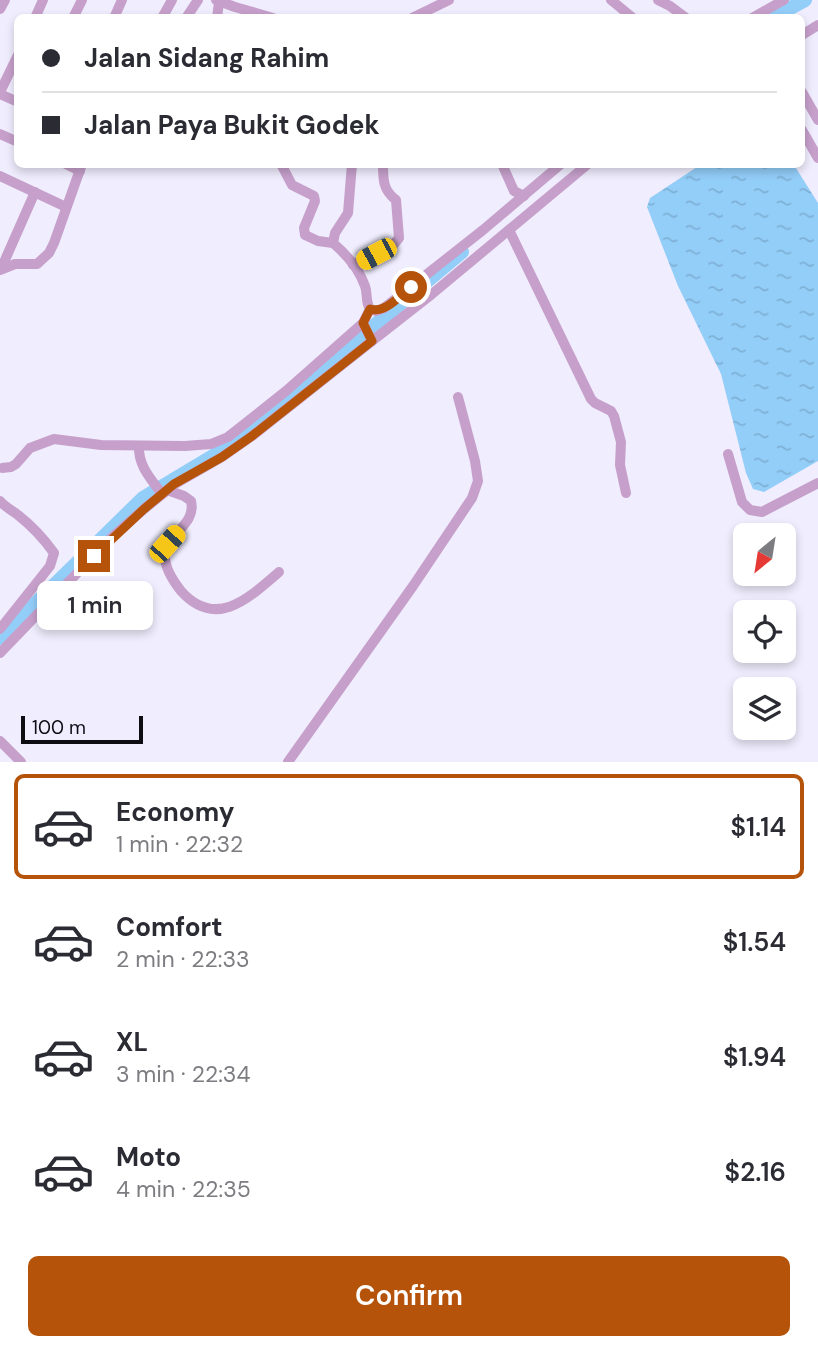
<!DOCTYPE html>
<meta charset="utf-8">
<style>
body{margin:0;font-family:"DM Sans",sans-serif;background:#f7f7f7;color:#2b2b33;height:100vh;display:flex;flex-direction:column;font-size:26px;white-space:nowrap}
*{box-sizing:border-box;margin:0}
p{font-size:23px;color:#7c7c81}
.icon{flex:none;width:38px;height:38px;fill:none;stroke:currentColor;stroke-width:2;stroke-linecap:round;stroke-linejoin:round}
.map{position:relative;height:762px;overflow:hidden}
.panel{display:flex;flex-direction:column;background:#fff;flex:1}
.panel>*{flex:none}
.banner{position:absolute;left:14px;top:14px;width:791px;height:154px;border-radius:10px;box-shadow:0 4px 10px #0003;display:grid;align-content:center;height:154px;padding:0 28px;background:#fff}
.needle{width:46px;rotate:210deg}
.controls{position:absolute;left:733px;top:523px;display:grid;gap:14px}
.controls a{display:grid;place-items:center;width:63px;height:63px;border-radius:10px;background:#fff;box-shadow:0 4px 10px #0003;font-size:35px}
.scale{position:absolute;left:21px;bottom:18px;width:122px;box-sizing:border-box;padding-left:7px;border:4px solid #0e0c13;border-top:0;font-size:19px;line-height:24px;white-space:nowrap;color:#0e0c13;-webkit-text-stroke:5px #f0edfe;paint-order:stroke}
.end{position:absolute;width:32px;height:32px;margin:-16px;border:9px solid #b45309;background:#fff;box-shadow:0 0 0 4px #fff}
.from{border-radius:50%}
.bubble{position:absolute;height:49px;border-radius:10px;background:#fff;box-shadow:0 4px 10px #0003;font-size:23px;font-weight:600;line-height:49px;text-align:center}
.car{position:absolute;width:21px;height:42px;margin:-21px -10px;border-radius:9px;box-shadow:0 0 5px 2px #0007;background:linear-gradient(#f5c518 24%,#345 0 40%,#f5c518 0 76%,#345 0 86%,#f5c518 0)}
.banner b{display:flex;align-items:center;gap:24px;height:66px;font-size:26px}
.banner b+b{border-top:2px solid #e1e1e2}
.banner i{width:18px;height:18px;background:#2b2b33}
ul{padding:12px 0 0;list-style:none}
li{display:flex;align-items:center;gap:21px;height:105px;margin:0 14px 10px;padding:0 14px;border:4px solid transparent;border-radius:10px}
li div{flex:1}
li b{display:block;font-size:26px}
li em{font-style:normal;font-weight:600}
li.selected{border-color:#b45309}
li>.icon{width:63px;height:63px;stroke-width:1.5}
.action{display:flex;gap:14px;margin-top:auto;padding:14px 28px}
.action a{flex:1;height:80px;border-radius:10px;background:#b45309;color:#fff;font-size:28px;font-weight:600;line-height:80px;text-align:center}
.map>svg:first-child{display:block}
.water{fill:url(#water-ripples)}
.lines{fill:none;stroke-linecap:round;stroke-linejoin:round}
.river{stroke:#93cef9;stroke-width:14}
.minor{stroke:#c6a0cb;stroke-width:10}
.route{stroke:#b45309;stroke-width:9}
</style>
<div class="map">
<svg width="818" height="762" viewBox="0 0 818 762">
<defs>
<pattern id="water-ripples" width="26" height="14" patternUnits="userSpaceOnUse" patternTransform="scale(1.75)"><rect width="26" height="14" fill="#93cef9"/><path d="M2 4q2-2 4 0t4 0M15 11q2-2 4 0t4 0" fill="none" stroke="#7eb0d5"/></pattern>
</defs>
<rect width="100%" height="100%" fill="#f0edfe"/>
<path class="water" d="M700 165H794L818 203V461L764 492 753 489 746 473 721 374 678 286 647 207 650 198Z"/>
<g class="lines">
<g class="river">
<path d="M772 18 805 0"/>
<path d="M0 638 143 498 233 444 462 252"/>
</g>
<g class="minor">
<path d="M216 0 235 7 273 18"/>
<path d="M611 0 633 18"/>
<path d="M658 0 670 6 686 18"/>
<path d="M0 9 5 0"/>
<path d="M35 18 43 0"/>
<path d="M73 18 82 0"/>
<path d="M114 18 122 0"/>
<path d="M162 18 172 0"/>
<path d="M186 18 198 0"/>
<path d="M217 18 219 2"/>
<path d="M412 18 449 0"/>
<path d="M752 18 784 0"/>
<path d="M802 35 818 25"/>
<path d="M0 92 18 55"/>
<path d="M802 92 818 120"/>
<path d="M0 94 18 102"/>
<path d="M802 130 818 158"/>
<path d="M0 134 18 142"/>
<path d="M66 164 80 171"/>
<path d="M281 164 292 185 314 196 315 201 304 228 305 235 318 241 333 243"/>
<path d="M502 164 514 191 524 196"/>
<path d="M0 176 66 207"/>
<path d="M509 230 591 399 595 403 611 411 614 416 621 442 620 465 626 493"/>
<path d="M353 265 394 244 399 238 396 200C383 190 383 180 383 164"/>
<path d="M1 269 35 192"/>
<path d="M0 270 15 264H37L49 253 54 243 82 164"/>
<path d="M370 309 376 311 384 308 483 230 561 164"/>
<path d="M372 341 432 294 588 164"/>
<path d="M139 446C138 466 151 479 162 494"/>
<path d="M728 454 742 502 750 510 762 512 818 483"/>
<path d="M2 468 11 467 16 464 30 448 54 439 101 445 185 446 211 444 228 437 286 391 363 323"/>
<path d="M167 490 184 496 191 501C197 526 164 534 165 557 165 569 174 582 181 591 216 630 249 598 279 572"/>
<path d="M0 501C6 508 12 510 18 515 32 526 44 539 54 553L50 566 0 629"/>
<path d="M0 653 111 538 144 509 175 484 222 457 252 436 372 341 363 323 370 309C365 301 368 294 365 286 359 269 346 254 333 243L335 233 348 213 352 164"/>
<path d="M0 741 21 762"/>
<path d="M288 762 413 586 472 498 478 481 475 461 458 397"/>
</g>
</g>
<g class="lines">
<path class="route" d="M94 556 144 509 174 484 222 457 252 436 372 341 363 323 370 309C385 314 399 296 411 287"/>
</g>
</svg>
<div class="controls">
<a><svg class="needle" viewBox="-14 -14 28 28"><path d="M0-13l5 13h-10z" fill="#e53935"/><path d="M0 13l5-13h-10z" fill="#7c7c81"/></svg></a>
<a><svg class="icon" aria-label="locate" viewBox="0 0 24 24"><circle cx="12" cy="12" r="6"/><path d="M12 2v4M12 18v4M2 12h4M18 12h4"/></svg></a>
<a><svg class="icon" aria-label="layers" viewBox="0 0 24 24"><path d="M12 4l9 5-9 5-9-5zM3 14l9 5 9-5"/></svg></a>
</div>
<div class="scale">100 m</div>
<i class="end from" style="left:411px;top:287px"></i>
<i class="end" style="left:94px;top:556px"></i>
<div class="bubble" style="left:37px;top:581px;width:116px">1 min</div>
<i class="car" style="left:376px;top:254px;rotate:242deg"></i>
<i class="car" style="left:167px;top:544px;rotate:42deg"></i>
<div class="banner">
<b><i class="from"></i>Jalan Sidang Rahim</b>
<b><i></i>Jalan Paya Bukit Godek</b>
</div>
</div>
<section class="panel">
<ul>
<li class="selected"><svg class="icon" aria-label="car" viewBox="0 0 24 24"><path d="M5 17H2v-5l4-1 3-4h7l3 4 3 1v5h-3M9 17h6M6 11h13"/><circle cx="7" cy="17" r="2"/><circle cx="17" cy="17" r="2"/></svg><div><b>Economy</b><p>1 min · 22:32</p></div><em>$1.14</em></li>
<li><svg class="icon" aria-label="car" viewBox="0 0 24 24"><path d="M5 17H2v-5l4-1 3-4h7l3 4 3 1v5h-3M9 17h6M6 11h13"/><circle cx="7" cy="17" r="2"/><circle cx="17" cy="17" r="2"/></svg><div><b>Comfort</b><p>2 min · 22:33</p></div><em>$1.54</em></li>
<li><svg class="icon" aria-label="car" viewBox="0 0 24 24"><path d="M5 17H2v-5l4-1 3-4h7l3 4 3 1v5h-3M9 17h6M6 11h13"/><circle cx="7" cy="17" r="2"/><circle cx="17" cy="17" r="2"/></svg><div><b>XL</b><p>3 min · 22:34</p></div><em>$1.94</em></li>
<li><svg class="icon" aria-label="car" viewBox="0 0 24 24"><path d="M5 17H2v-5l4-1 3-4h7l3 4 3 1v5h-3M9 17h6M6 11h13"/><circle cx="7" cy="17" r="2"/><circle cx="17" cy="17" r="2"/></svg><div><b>Moto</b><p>4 min · 22:35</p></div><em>$2.16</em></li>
</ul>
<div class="action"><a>Confirm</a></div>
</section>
